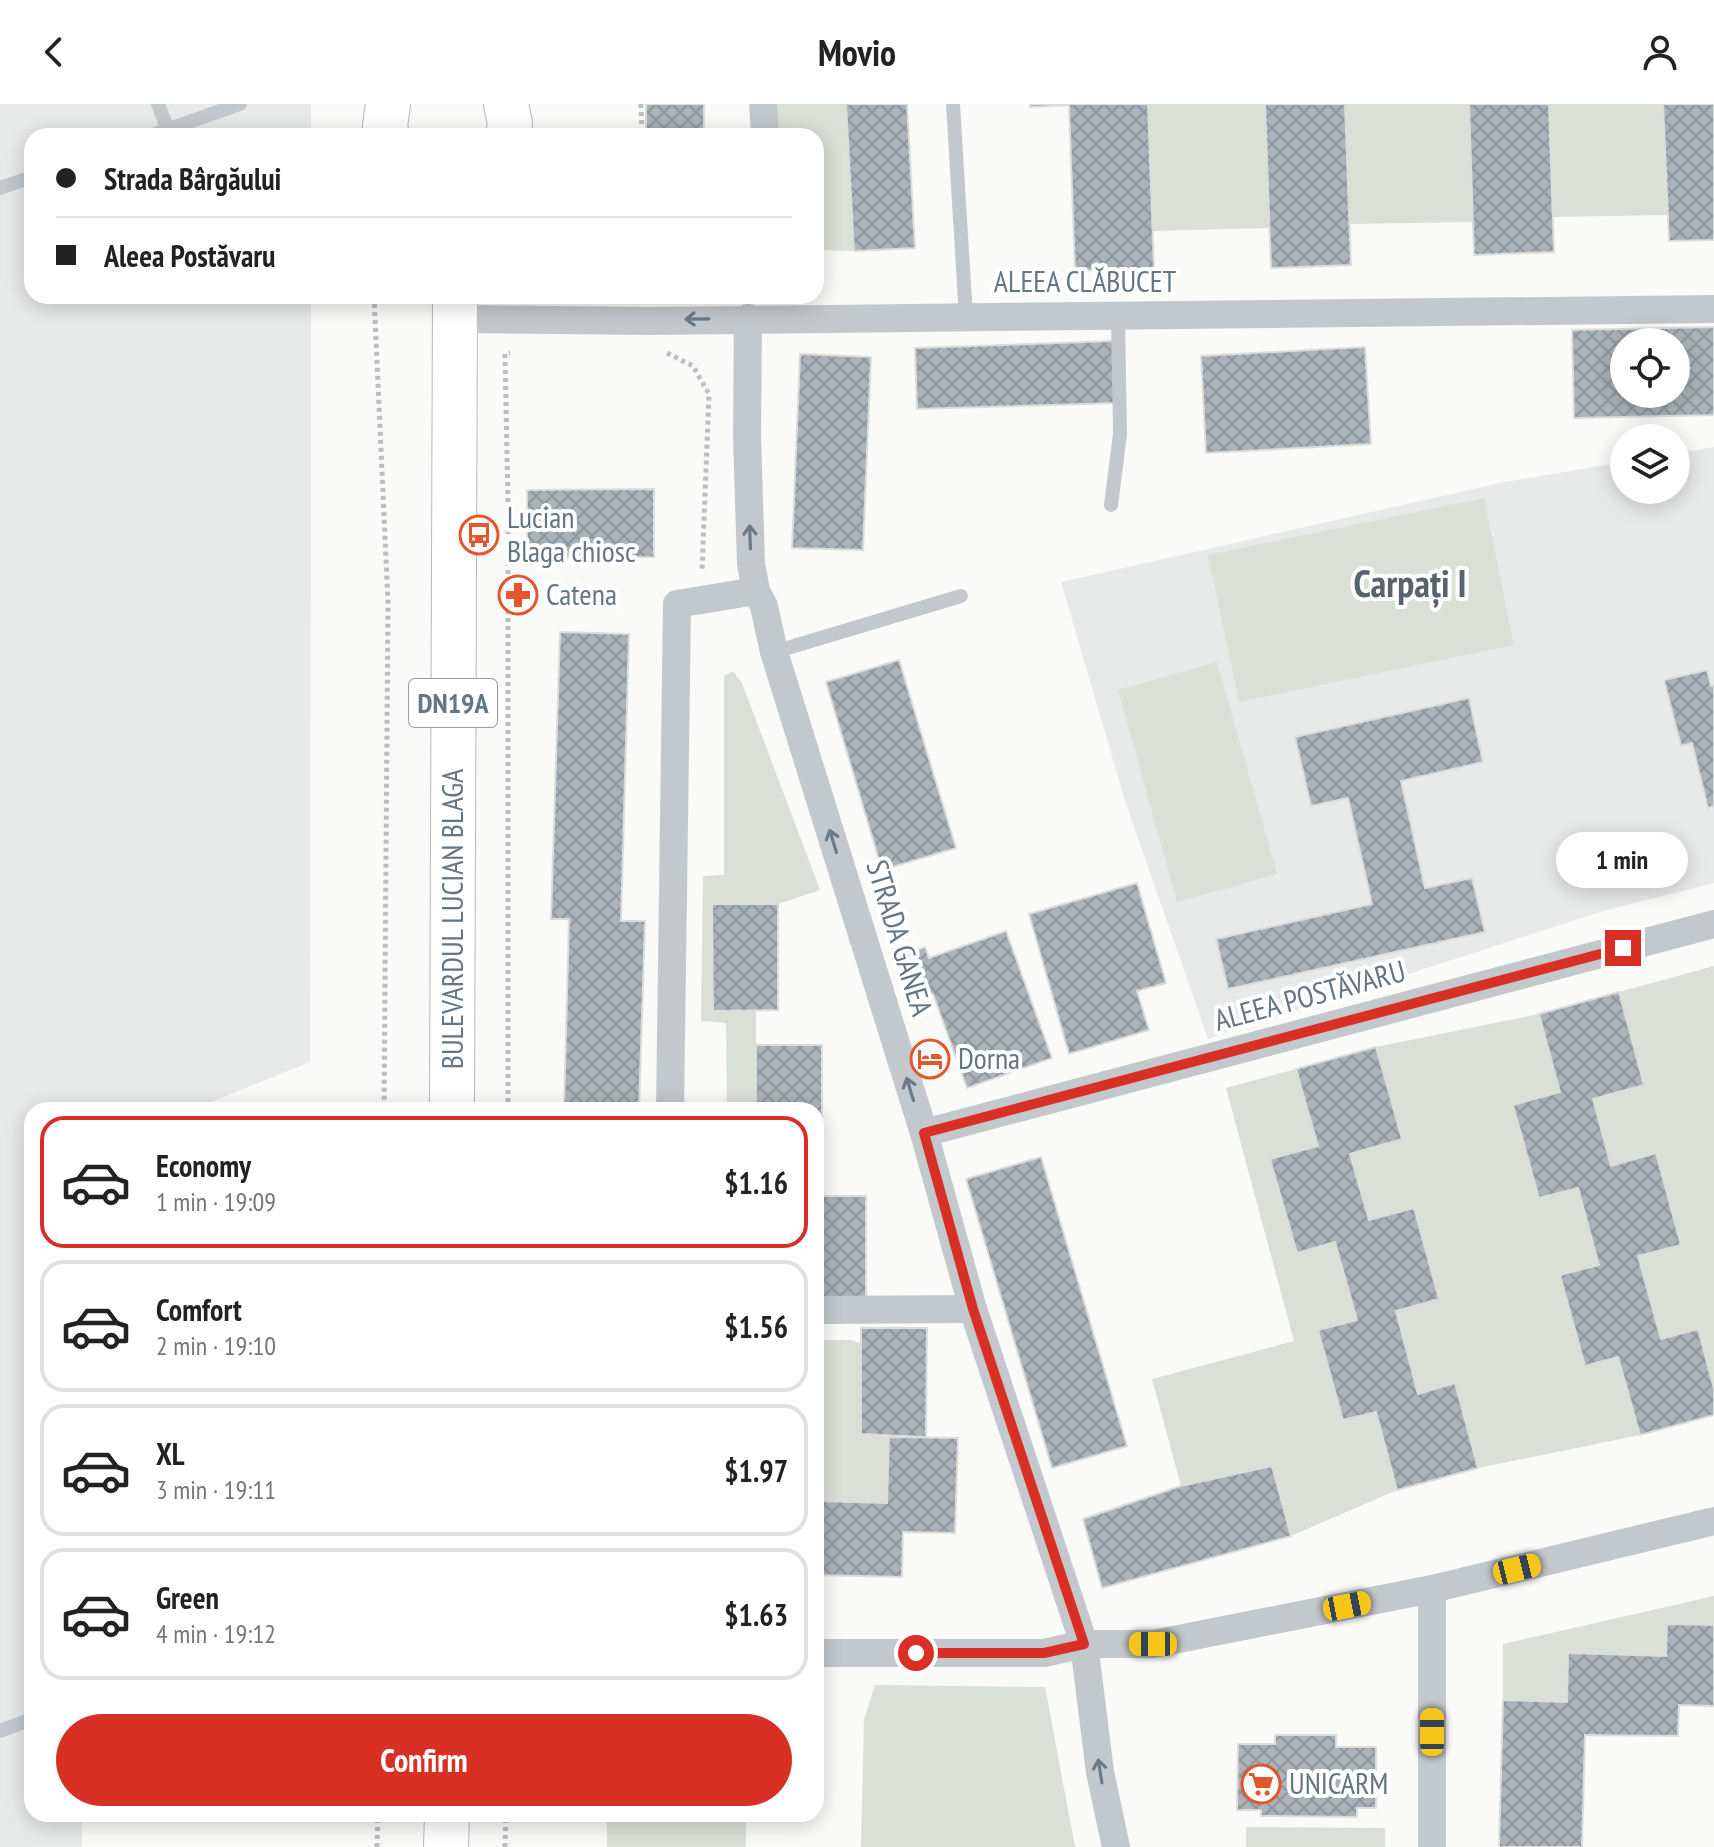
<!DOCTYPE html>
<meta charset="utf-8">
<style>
body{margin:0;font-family:"PT Sans Narrow",sans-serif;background:#f6f6f6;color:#222;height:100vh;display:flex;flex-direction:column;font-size:30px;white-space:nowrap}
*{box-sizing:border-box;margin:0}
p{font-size:26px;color:#767676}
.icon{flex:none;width:44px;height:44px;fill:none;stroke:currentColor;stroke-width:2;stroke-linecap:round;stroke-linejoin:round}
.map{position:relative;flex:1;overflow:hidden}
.panel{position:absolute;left:24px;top:998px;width:800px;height:720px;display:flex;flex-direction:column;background:#fff;border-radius:24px;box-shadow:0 4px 20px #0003}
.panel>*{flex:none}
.guide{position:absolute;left:24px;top:24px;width:800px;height:176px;border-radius:24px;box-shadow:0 4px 20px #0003;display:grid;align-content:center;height:176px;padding:0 32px;background:#fff}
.buttons{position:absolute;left:1610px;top:224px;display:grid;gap:16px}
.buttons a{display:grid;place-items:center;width:80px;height:80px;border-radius:50%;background:#fff;box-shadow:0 4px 20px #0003;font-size:40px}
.end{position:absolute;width:36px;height:36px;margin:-18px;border:10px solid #d93025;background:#fff;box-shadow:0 0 0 4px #fff}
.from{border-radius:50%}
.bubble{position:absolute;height:56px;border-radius:28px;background:#fff;box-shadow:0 4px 20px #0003;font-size:26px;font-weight:800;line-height:56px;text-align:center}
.car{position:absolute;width:24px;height:48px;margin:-24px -12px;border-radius:10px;box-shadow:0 0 6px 2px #0007;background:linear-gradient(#f5c518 24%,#345 0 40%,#f5c518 0 76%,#345 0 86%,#f5c518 0)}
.guide b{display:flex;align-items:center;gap:28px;height:76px;font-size:30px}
.guide b+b{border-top:2px solid #e0e0e0}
.guide i{width:20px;height:20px;background:#222}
ul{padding:14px 0 0;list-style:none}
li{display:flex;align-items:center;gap:24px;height:132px;margin:0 16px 12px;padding:0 16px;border:4px solid #e0e0e0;border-radius:24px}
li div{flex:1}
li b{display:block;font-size:30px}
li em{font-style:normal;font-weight:800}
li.current{border-color:#d93025}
li>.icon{width:72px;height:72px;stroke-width:1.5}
.primary-button{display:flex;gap:16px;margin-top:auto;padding:16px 32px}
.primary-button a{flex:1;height:92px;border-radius:48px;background:#d93025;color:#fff;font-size:32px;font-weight:800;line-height:92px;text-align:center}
header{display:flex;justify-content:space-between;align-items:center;height:104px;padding:0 32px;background:#fff;font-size:36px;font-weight:800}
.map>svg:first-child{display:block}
.built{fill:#e8e9e9}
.grass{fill:#dadfd7}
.building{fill:url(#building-cross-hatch);stroke:#dcdcda;stroke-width:2;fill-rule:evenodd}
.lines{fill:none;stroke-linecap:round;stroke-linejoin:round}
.primary-casing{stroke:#b5babe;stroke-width:46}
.path{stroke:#bbbfc2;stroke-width:5;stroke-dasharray:4 4;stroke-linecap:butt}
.lane{stroke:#c3c8cc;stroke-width:14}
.street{stroke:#c3c8cc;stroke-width:28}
.primary{stroke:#fff;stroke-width:44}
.oneway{stroke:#6a7a87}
.route{stroke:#d93025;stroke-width:10}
.labels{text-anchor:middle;stroke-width:8;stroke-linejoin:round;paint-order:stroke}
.shield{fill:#fff;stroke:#939fa8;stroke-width:2}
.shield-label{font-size:28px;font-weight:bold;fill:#657683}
.street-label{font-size:30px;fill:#657683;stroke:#fff}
.poi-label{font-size:30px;fill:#657683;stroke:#fff;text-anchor:start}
.district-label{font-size:38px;font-weight:bold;fill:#57646e;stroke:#fff}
</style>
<header><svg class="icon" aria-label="back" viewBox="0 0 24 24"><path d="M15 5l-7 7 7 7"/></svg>Movio<svg class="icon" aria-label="person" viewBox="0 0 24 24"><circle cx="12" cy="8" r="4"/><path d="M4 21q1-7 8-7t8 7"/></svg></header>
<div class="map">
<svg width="1714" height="1743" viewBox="0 0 1714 1743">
<defs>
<pattern id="building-cross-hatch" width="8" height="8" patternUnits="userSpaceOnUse" patternTransform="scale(2)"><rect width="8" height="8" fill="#aab3b9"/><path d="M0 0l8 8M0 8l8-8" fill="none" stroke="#8e969c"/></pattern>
</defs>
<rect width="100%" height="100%" fill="#fafaf8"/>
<g class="built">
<path d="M0 0H311V32H32V192H311L310 958 191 1006H32V1710H82V1743H0Z"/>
<path d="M1714 343V779L1603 807 1208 935 1126 700 1061 478 1500 379 1624 358V386H1676V350Z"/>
</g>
<g class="grass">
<path d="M763 0H846L854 147 816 146V32H765Z"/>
<path d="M1148 0H1265L1270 124 1153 127Z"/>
<path d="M1345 0H1469L1473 118 1349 120Z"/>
<path d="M1549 0H1663L1667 111 1552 113Z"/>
<path d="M1484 394 1514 541 1239 598 1208 451Z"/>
<path d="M1217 558 1277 770 1177 798 1118 586Z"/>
<path d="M733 567 742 579 820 786 778 800 712 801 713 906 756 907V1006H727L726 919 701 917 703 772 724 771V572Z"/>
<path d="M1714 862V1285L1697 1225 1661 1235 1638 1152 1681 1140 1656 1050 1611 1062 1593 995 1644 981 1619 888Z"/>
<path d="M1539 910 1560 988 1513 1001 1578 1084 1599 1161 1561 1171 1585 1262 1618 1253 1640 1331 1478 1364 1454 1280 1418 1290 1396 1207 1414 1105 1369 1116 1350 1050 1402 1035 1376 943Z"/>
<path d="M1296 965 1318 1042 1271 1056 1297 1149 1335 1138 1357 1216 1318 1227 1343 1316 1376 1308 1397 1386 1291 1432 1271 1362 1181 1382 1152 1275 1294 1237 1226 984Z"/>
<path d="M816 1236H851L861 1239V1329L889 1333 887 1399 816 1397Z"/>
<path d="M1714 1492V1521L1667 1520 1666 1552 1569 1549 1567 1598 1503 1596V1540Z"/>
<path d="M875 1581 1045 1583 1075 1743H861L864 1616Z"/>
<path d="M607 1717 746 1718V1743H607Z"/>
<path d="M1246 1723 1385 1724V1743H1246Z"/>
</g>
<g class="building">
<rect x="646" y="0" width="58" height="32"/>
<path d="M846 0H907L915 144 854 147Z"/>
<path d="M1030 0H1148L1154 164 1075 167 1069 1 1030 3Z"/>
<path d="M1265 0H1345L1351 161 1271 164Z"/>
<path d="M1469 0H1549L1554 148 1474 151Z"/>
<path d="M1663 0H1714V136L1669 137Z"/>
<path d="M1714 223V311L1574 314 1572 226ZM1624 238H1676V290H1624Z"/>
<path d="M1114 237 1116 299 917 305 915 244Z"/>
<path d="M1365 243 1371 340 1206 349 1201 252Z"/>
<path d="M800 250 871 253 863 446 792 444Z"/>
<path d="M654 385V453L527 454V386Z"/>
<path d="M560 528 629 530 621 817H645L639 1006H564L569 815H551Z"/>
<path d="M899 556 956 744 882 766 826 578Z"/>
<path d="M1707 566 1711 582 1714 581V702L1708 704 1692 639 1681 642 1664 576Z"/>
<path d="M1469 594 1483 658 1401 677 1425 784 1472 774 1485 828 1228 885 1216 835 1372 800 1348 694 1311 702 1295 633Z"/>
<path d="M1137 779 1166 879 1137 887 1149 926 1069 950 1029 810Z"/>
<path d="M712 800H778V906L713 907Z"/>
<path d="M1006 827 1052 954 967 984 933 890 919 895 903 851 925 843 929 854Z"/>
<path d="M1619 888 1644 981 1593 995 1611 1062 1656 1049 1681 1141 1638 1152 1661 1235 1698 1225 1714 1285V1311L1640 1331 1618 1253 1585 1262 1560 1171 1599 1161 1578 1084 1539 1094 1513 1001 1560 988 1539 910Z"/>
<path d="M756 941H822V1046H816V1006H756Z"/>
<path d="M1376 943 1402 1035 1350 1050 1369 1116 1414 1104 1439 1195 1396 1207 1418 1290 1455 1279 1478 1364 1397 1386 1376 1308 1343 1316 1318 1226 1357 1216 1335 1138 1297 1149 1270 1055 1318 1042 1296 965Z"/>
<path d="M1041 1053 1127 1342 1052 1364 966 1075Z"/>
<rect x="816" y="1092" width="50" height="105"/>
<path d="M861 1224H927L926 1333 861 1330Z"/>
<path d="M889 1333 958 1334 955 1429 903 1428 902 1473 816 1471V1397L887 1399Z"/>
<path d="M1272 1362 1291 1432 1102 1484 1083 1415 1181 1382Z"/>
<path d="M1667 1520 1714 1521V1602L1679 1601 1678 1632 1585 1631 1582 1743H1499L1503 1596 1567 1598 1568 1549 1666 1552Z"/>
<path d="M1275 1631H1336V1643H1376V1704H1357V1713L1261 1712V1706H1237L1238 1640H1275Z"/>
</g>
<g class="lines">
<defs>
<g id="primary">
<path d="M506 0 510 20 508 32"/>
<path d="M387 32 385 22 388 0"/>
<path d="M452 1006 455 192"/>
<path d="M446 1743 447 1710"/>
</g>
</defs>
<use href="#primary" class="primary-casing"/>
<g class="path">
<path d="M641 0 642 32"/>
<path d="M374 192 388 498 384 1006"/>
<path d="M667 249 693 262 709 290 702 467"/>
<path d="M508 1006V400L505 250 510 249"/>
<path d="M377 1743 378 1710"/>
<path d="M505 1743 506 1710"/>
</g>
<g class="lane">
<path d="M158 0 168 26"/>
<path d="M953 0 966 213"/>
<path d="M149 32 240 0"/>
<path d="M0 84 32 73"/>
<path d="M1111 401 1120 330 1118 212"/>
<path d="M774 548 961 492"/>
<path d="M0 1627 32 1615"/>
</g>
<g class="street">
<path d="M763 0 765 32"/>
<path d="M748 214 747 332 751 460 756 487 764 502 774 548 924 1029 973 1205 1084 1540 1100 1668 1116 1743"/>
<path d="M455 215 649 217 1714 205"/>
<path d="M670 1006 677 500 756 487"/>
<path d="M924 1029 1714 820"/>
<path d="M816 1206 973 1205"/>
<path d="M1432 1485V1743"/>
<path d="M816 1549H1044L1084 1540H1153L1432 1485 1714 1417"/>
</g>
<use href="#primary" class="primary"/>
</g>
<defs><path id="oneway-shaft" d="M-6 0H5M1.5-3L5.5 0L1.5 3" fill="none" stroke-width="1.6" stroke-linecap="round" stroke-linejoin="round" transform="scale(2)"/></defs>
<g class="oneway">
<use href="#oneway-shaft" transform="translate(697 215) rotate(179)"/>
<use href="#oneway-shaft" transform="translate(750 433) rotate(-92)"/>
<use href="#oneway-shaft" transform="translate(833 737) rotate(-107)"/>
<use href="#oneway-shaft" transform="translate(910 985) rotate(-107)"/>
<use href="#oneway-shaft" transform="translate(1100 1667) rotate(-99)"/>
</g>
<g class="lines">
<path class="route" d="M916 1549H1044L1084 1540 973 1205 924 1029 1623 844"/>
</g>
<defs>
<symbol id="bus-ring" viewBox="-11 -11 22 22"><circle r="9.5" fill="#fff" stroke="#e4572e" stroke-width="1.5"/><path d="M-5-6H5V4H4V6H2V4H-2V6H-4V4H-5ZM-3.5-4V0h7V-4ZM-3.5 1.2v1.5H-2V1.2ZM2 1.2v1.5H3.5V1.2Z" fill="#e4572e"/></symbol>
<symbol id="pharmacy-ring" viewBox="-11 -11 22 22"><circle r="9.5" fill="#fff" stroke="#e4572e" stroke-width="1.5"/><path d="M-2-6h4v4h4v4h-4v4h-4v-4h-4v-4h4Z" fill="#e4572e"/></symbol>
<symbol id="hotel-ring" viewBox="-11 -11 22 22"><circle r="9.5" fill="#fff" stroke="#e4572e" stroke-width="1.5"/><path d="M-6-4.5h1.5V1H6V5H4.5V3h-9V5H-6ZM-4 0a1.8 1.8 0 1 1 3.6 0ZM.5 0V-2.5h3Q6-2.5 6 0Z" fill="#e4572e"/></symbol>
<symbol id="supermarket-ring" viewBox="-11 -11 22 22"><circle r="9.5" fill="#fff" stroke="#e4572e" stroke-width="1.5"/><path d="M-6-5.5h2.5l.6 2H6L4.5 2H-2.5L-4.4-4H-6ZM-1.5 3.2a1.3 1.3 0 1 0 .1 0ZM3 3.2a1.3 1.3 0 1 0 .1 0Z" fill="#e4572e"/></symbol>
</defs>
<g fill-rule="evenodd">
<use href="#bus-ring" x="457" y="409" width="44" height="44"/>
<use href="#pharmacy-ring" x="496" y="469" width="44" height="44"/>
<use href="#hotel-ring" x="908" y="933" width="44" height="44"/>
<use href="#supermarket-ring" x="1239" y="1658" width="44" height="44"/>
</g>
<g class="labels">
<rect class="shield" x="409" y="575" width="88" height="48" rx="6"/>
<g class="shield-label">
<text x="453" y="609">DN19A</text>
</g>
<g class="street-label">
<text x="1085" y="188">ALEEA CLĂBUCET</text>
<text transform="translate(453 815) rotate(-90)" y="10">BULEVARDUL LUCIAN BLAGA</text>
<text transform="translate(899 834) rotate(73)" y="10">STRADA GANEA</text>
<text transform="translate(1310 892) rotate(-15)" y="10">ALEEA POSTĂVARU</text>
</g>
<g class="poi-label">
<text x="507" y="424">Lucian<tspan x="507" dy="34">Blaga chiosc</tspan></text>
<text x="546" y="501">Catena</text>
<text x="958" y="965">Dorna</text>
<text x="1289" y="1690">UNICARM</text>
</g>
<g class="district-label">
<text x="1410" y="493">Carpați I</text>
</g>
</g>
</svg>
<div class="buttons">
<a><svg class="icon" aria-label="locate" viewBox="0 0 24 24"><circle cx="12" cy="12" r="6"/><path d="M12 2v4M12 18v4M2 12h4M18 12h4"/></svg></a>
<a><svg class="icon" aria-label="layers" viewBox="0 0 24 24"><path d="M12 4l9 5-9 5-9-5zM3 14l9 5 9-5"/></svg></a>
</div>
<i class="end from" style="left:916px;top:1549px"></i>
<i class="end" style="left:1623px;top:844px"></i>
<div class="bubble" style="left:1556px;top:728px;width:132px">1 min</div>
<i class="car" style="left:1517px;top:1465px;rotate:76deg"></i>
<i class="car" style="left:1347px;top:1502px;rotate:79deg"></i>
<i class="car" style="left:1153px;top:1540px;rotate:270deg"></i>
<i class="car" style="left:1432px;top:1628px;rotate:0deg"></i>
<div class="guide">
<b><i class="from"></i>Strada Bârgăului</b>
<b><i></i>Aleea Postăvaru</b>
</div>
<section class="panel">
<ul>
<li class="current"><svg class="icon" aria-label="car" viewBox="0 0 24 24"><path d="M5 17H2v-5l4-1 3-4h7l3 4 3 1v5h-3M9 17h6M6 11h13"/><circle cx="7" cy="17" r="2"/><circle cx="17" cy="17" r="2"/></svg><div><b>Economy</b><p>1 min · 19:09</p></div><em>$1.16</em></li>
<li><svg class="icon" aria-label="car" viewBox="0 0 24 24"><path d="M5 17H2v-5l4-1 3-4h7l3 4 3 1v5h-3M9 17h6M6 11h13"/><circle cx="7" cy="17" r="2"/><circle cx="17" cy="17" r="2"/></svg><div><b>Comfort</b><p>2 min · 19:10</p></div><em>$1.56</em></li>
<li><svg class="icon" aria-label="car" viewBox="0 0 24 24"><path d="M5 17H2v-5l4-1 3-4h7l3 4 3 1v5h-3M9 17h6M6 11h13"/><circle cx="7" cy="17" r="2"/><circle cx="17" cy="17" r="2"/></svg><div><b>XL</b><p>3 min · 19:11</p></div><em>$1.97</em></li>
<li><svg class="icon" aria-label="car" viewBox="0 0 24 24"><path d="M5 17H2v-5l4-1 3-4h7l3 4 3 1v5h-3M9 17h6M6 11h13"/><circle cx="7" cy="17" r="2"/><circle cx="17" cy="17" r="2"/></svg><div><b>Green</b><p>4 min · 19:12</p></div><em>$1.63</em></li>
</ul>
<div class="primary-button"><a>Confirm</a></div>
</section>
</div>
